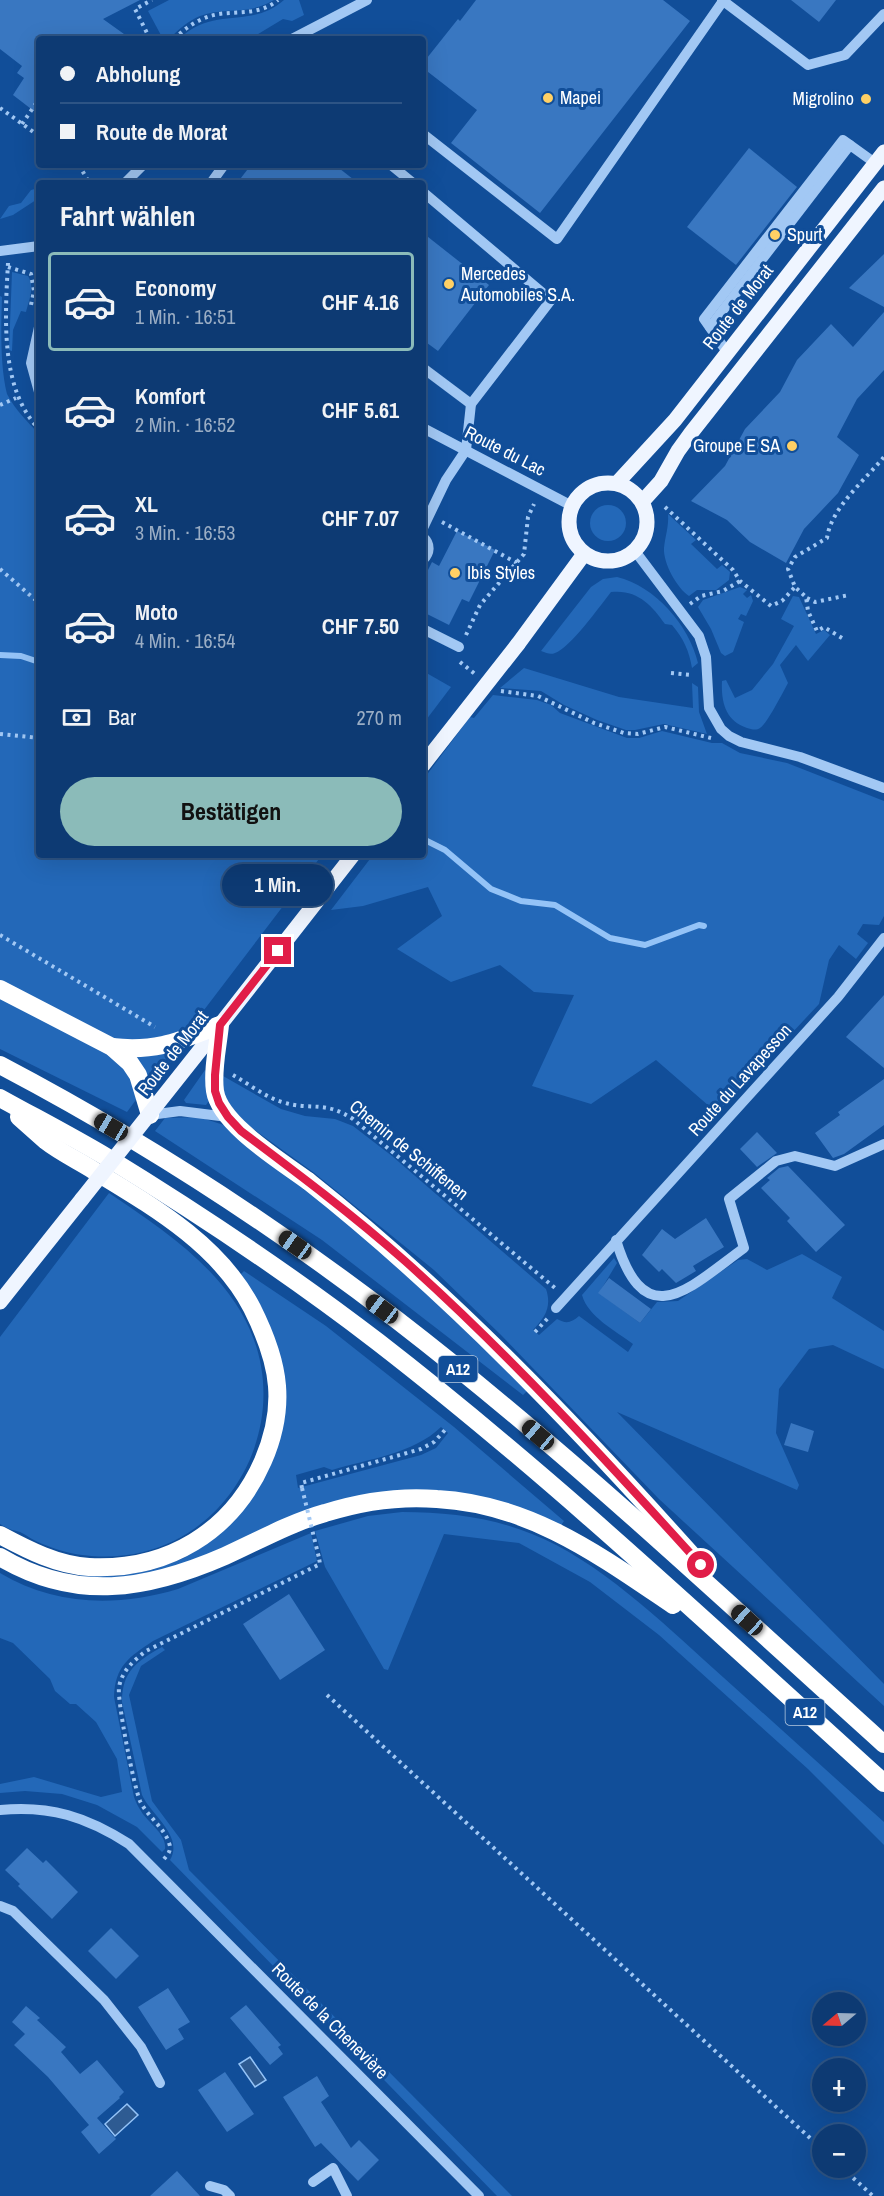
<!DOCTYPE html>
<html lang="de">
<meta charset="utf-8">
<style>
body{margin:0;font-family:"Archivo Narrow",sans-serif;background:#164178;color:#f1f3f6;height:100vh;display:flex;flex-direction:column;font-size:22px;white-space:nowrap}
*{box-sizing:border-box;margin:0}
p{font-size:20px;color:#9aadc4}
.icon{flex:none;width:33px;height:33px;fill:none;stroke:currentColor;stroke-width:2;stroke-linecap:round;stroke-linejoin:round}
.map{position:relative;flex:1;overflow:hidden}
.side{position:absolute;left:36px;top:180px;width:390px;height:678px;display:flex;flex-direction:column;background:#0d3a73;border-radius:6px;box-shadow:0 6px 24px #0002,0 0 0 2px #2d5485}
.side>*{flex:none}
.top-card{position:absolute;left:36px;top:36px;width:390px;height:132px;border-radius:6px;box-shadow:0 6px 24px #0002,0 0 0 2px #2d5485;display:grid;align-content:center;height:132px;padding:0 24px;background:#0d3a73}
.needle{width:39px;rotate:251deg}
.controls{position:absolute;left:812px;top:1992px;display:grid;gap:12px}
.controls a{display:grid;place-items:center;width:54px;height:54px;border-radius:50%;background:#0d3a73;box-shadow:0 6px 24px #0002,0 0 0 2px #2d5485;font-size:30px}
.end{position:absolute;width:27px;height:27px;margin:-14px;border:8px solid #e11d48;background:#fff;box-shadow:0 0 0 3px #fff}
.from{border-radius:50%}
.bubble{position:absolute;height:42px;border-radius:21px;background:#0d3a73;box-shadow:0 6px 24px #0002,0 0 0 2px #2d5485;font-size:20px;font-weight:700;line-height:42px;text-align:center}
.car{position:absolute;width:18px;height:36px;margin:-18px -9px;border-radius:8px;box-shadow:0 0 4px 2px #0007;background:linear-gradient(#222 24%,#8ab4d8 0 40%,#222 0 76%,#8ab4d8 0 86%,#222 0)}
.top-card b{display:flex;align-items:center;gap:21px;height:57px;font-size:22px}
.top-card b+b{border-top:2px solid #2d5485}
.top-card i{width:15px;height:15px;background:#f1f3f6}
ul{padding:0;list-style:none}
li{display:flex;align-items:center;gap:18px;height:99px;margin:0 12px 9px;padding:0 12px;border:3px solid transparent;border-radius:6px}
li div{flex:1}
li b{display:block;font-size:22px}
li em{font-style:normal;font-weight:700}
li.selected{border-color:#8bbbb9}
li>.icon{width:54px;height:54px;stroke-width:1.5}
h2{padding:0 24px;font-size:27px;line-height:72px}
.pay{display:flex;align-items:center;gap:15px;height:66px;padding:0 24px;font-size:22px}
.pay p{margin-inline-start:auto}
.primary-button{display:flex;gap:12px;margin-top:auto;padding:12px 24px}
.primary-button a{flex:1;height:69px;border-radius:36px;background:#8bbbb9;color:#111;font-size:24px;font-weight:700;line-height:69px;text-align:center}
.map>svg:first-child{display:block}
.green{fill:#2368b8;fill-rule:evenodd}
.water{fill:#2e5b92;stroke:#94c3f7;stroke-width:1.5}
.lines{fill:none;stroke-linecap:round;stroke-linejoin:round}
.stream{stroke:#94c3f7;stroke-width:6}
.building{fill:#3977c1}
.path{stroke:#a2c8f4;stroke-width:4;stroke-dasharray:3 4.5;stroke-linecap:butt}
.minor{stroke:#a2c8f4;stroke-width:10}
.major{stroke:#eff5ff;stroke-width:15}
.highway{stroke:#fff;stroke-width:18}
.path-bridge{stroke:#a2c8f4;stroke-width:4;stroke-dasharray:3 4.5;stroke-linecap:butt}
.major-bridge{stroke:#eff5ff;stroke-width:15}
.highway-bridge{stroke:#fff;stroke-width:18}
.route{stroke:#e11d48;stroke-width:8}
.poi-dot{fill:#ffd065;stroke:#114e99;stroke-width:2}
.labels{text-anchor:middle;stroke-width:6;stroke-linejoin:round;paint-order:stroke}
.shield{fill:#114e99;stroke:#b8cae0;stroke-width:1.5}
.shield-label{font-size:16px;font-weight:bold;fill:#fff}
.poi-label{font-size:18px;fill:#fff;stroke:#114e99;text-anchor:start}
.street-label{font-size:18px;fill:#fff;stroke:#114e99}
</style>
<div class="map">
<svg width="884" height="2196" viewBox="0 0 884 2196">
<rect width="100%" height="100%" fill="#114e99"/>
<g class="green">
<path d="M169 0H274C248 16 226 6 200 16 188 21 178 30 169 39H163L148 11Z"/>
<path d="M284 0H299L304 15 292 21 283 19 250 39H179C215 5 250 30 284 0Z"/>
<path d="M39 188V198L13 215 0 219 9 206 21 203 31 190Z"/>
<path d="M12 272 28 276C35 287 29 300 26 312L21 311 13 330 12 351 9 350Z"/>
<path d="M0 296 2 297C1 327 0 366 7 394 15 410 28 422 39 434V855H322L153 1077 177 1051 179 1053 156 1080 152 1078 127 1112 0 1049Z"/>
<circle cx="608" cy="523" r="18"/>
<path d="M668 514 696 540 691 544 717 569 722 565 730 572 729 580 716 590H697L689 596C677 588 663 563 664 548 665 536 669 527 668 514Z"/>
<path d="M617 577C655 586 689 625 698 663L692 668C689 651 684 639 672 625L665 624C652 605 637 589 611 592 600 606 570 648 555 653 550 655 547 653 541 651L591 587 603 579Z"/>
<path d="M740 587 747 590 743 594 747 598 751 595 753 601 746 616 741 614 738 619 744 622 733 652 725 656 721 653 711 629 698 607 703 600Z"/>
<path d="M793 596 799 597 816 634 824 630 830 635 808 661 796 645 780 665 788 683C783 692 767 724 760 728 756 731 751 729 747 728 725 721 721 701 722 681L726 680 735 698 752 690 773 664 794 626 781 619Z"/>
<path d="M524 668 619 697 693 708 692 683 698 687 699 712 707 734 664 724 635 730H626L597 720 564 705 541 691 500 688Z"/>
<path d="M423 671 451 687 423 724Z"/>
<path d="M493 695 537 700 551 705 560 713 627 738H639L662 731 712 743H722L740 753 787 763 884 801V916L879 925 863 924 857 934 868 943 856 959 839 945 829 960 819 1004 717 1113 656 1060 591 1104 532 1086 574 995 534 992 500 965 451 982 397 949 442 916 428 887 363 906 331 910 373 855H423V780L470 717 474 718Z"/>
<path d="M209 1068 281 1109 305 1116 335 1119 353 1126 392 1156 546 1289C552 1307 545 1317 533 1330L539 1335 557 1319C566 1324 571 1323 579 1316L628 1352 633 1344C616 1331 588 1317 582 1295L614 1258 617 1263 599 1293 640 1323 657 1302 678 1301 738 1260 747 1259 767 1270 802 1254 842 1277 832 1298 884 1331V1369L833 1345 809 1349 779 1389 776 1433 799 1485 797 1490 617 1412 884 1684V1706L659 1499 501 1335 434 1270 313 1172 238 1118Z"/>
<path d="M205 1070 207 1071 206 1090 209 1101 206 1105 186 1103 184 1100Z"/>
<path d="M199 1117 230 1127 356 1226 528 1390 523 1395 322 1240 155 1131 165 1118Z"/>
<path d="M109 1193C165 1231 230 1273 254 1340 286 1427 234 1530 143 1552 116 1559 80 1558 53 1548 46 1545 39 1543 32 1539 28 1537 25 1534 20 1532 12 1530 8 1529 0 1524V1337Z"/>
<path d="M244 1271 326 1326 454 1427 564 1521 560 1527 401 1493 220 1551 154 1576 79 1581 80 1575 117 1576 152 1570 184 1558 214 1539 239 1515 284 1412 240 1275ZM441 1427 448 1433 436 1448 421 1455 298 1488 296 1475 324 1467 332 1470C368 1459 413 1454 441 1427Z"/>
<path d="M402 1512C447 1512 490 1517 532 1534 598 1560 662 1622 714 1669 771 1720 827 1771 884 1822V1845L808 1769 659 1635 590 1582 519 1543 444 1534 388 1670 384 1669 325 1567 315 1531 368 1516Z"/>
<path d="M311 1533 317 1561 153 1641C129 1657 115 1666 114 1697L134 1797C136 1802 138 1807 141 1811 148 1823 167 1834 165 1849L162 1852 137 1827 97 1805 62 1794 25 1791 0 1793V1784L34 1777 101 1797 122 1792 117 1759 96 1722 76 1704H70L55 1691 50 1679 13 1643 0 1638V1573C55 1606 117 1607 178 1589Z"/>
<path d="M162 1647 165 1650 141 1666 129 1695 152 1801 181 1840 189 1870 512 2196H497L170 1860C184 1836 151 1815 142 1795L122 1702C122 1671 137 1661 162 1647Z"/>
</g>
<g class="water">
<path d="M250 2057 266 2080 255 2087 239 2064Z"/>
<path d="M127 2104 138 2115 115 2136 105 2124Z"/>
</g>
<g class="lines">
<g class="stream">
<path d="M0 655 21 656 39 662"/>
<path d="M423 839 445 850 491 889 521 901 555 905 610 938 645 945 699 925 704 926"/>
</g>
</g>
<g class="building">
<path d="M0 0H140L103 19 131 39H39V115L13 95 24 78 17 73 22 66 0 49Z"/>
<path d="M476 0H663L690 21 540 213 451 143 477 110 423 68V63L458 19 460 21Z"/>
<path d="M791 0H836L819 22Z"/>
<path d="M749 148 797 187 736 265 687 227Z"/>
<path d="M251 165H335L358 183H237Z"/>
<path d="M423 233 489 285 438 351 423 340Z"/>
<path d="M884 254V307L849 288Z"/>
<path d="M884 312V370L857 399 837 437 859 455 838 493 804 529 786 563 750 542 727 520 691 501 725 466 745 429 780 392 797 360 831 324 853 347Z"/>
<path d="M457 531 495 550 469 602 462 599 449 625 423 612V580L432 562 439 566Z"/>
<path d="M884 995V1068L846 1037Z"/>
<path d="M884 1079V1125L844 1154 833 1158 815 1133 840 1115 838 1112Z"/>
<path d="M757 1132 777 1153 757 1167 740 1149Z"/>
<path d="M788 1166 845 1225 816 1252 787 1221 790 1218 761 1188 770 1180 767 1178 779 1168Z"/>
<path d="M706 1218 724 1247 693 1266 696 1271 676 1283 662 1269 659 1272 642 1255 662 1229 675 1239Z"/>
<path d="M609 1278 651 1309 640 1323 598 1293Z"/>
<path d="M791 1423 814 1431 808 1452 784 1445Z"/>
<path d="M289 1594 325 1650 280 1680 243 1624Z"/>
<path d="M27 1848 43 1863 46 1860 78 1892 52 1919 18 1886 20 1884 5 1870Z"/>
<path d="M111 1928 139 1956 116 1979 88 1951Z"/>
<path d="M168 1988 190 2022 178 2029 184 2039 166 2050 138 2007Z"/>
<path d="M246 2005 281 2045 278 2047 283 2054 270 2065 230 2018Z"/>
<path d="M26 2006 40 2018 37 2020 66 2047 61 2052 80 2074 97 2060 124 2092 119 2097 120 2098 97 2118 116 2139 99 2154 81 2132 89 2125 48 2077 14 2045 25 2034 12 2022Z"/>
<path d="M225 2072 254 2114 227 2132 198 2090Z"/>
<path d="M317 2076 329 2096 321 2102 351 2148 359 2140 379 2160 358 2181 321 2143 315 2147 283 2097Z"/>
<path d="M177 2171 200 2196H150Z"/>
</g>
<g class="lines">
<g class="path">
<path d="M150 39 135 9 152 0"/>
<path d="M174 39C186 27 201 17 219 14 240 11 260 15 278 0"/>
<path d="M0 108 39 136"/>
<path d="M22 124 39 99"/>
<path d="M79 165 87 179"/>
<path d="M8 263C5 318 0 389 39 429"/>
<path d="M8 267 31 274 34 291 31 305 39 309"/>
<path d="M0 405 16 398"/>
<path d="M665 507 733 570 740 581 771 606 782 601 795 587"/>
<path d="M442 522 517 563"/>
<path d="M0 569 39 603"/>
<path d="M807 598 815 602 849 595"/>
<path d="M690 604 701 596 723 591 740 581"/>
<path d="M466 635 480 605 524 554 528 517 534 504"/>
<path d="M842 638 824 627 817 631 808 611 806 597 795 587 788 569 795 557 827 538C831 508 865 480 884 457"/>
<path d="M460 662 475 674"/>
<path d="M671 673 692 675"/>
<path d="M501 691 538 696 594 723 624 733 638 734 665 727 711 738"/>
<path d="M0 734 39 738"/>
<path d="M0 935 155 1027"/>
<path d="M233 1075C249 1084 265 1097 282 1102 311 1111 324 1100 353 1119L555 1288"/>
<path d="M535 1332 548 1318"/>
<path d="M302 1488 301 1483 421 1449 434 1442 445 1430"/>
<path d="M327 1695 822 2149"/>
<path d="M164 1859C168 1854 172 1850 169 1843 164 1827 147 1816 140 1801 134 1787 117 1701 119 1687 122 1671 133 1661 146 1651L320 1564 319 1558"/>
<path d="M842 2168 873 2196"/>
</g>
<g class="minor">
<path d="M722 0 808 65 845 55 884 14"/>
<path d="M292 39 367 0"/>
<path d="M423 134 557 239 723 1"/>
<path d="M391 165 413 183"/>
<path d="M125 183 143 165"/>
<path d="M211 183 224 165"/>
<path d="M423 192 551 300 471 404 466 450 446 480 423 528"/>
<path d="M0 251 39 246"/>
<path d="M39 327 31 363 39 392"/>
<path d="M710 327 850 145 875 163"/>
<path d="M727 352 704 319 843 140 850 145"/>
<path d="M423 368 471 404"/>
<path d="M423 428 572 506"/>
<path d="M423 537C431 544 430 553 423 560"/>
<path d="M635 551 699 636 706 657 709 708 721 729 729 736 741 742 800 757 884 788"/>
<path d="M423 629 459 647"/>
<path d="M150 1115 180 1111 228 1117"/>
<path d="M616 1240C645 1336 689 1288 744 1248L729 1199 776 1161 795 1156 835 1166 884 1144"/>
<path d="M556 1308 838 997 884 938"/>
<path d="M0 1810C50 1805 87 1817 129 1844L479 2196"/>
<path d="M0 1906 13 1911 104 2000 141 2047 160 2083"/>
<path d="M313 2182 333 2168 347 2196"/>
<path d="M210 2186 224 2190 230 2196"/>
</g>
<g class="major">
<circle cx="608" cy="522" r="39"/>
<path d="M617 483 675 420 884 152"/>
<path d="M642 502 661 481 678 451 691 433 884 188"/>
<path d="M518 644 584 554"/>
<path d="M220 1025 353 855"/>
<path d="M0 1302 82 1199"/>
</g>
<g class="highway">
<path d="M0 989 112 1047 130 1063 138 1075 150 1115"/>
<path d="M0 1065C139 1138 272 1224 397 1320 567 1451 724 1600 884 1744"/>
<path d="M0 1098C36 1118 73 1137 108 1158 201 1215 292 1276 378 1342 555 1479 718 1633 884 1783"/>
<path d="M308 1181C451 1294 577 1427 698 1562"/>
<path d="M0 1535C28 1550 57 1565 89 1567 167 1571 232 1532 263 1461 273 1438 279 1411 277 1386 275 1359 264 1332 252 1308 219 1244 152 1206 93 1170 77 1160 60 1152 46 1141 37 1133 28 1125 19 1117"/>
<path d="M0 1557C76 1602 147 1590 225 1556 258 1541 290 1523 325 1513 360 1502 400 1496 437 1499 530 1504 599 1555 673 1605"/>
</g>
<path class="path-bridge" d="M302 1488 319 1558"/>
<g class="major-bridge">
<path d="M423 765 518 644"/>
<path d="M82 1199 220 1025"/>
</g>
<path class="highway-bridge" d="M112 1047C157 1052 179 1041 220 1025 218 1046 212 1070 215 1091 220 1124 281 1161 308 1181"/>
</g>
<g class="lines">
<path class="route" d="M278 951 220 1025 215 1075V1091L219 1103 228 1117 241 1131C297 1173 353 1215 405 1261 510 1355 606 1460 701 1565"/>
</g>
<g class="poi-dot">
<circle cx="548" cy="98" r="6"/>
<circle cx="866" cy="99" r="6"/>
<circle cx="775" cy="235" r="6"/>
<circle cx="449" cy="284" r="6"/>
<circle cx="792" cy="446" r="6"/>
<circle cx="455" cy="573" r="6"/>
</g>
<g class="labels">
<g class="shield">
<rect x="438.5" y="1356" width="39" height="26" rx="4.5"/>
<rect x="785.5" y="1699" width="39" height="26" rx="4.5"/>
</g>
<g class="shield-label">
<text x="458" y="1375">A12</text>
<text x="805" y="1718">A12</text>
</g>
<g class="poi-label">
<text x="560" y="104">Mapei</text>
<text x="854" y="105" text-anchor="end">Migrolino</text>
<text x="787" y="241">Spurt</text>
<text x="461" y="280">Mercedes<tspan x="461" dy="21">Automobiles S.A.</tspan></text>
<text x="780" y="452" text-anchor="end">Groupe E SA</text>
<text x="467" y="579">Ibis Styles</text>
</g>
<g class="street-label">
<text transform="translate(738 307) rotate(-52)" y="6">Route de Morat</text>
<text transform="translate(505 451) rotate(27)" y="6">Route du Lac</text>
<text transform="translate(173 1053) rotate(-52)" y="6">Route de Morat</text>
<text transform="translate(740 1080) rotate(-48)" y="6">Route du Lavapesson</text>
<text transform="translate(409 1150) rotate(39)" y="6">Chemin de Schiffenen</text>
<text transform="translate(330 2021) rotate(45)" y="6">Route de la Chenevière</text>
</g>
</g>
</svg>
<div class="controls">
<a><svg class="needle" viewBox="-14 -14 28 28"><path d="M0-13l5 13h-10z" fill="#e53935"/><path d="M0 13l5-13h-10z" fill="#9aadc4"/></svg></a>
<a>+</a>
<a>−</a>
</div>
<i class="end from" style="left:701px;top:1565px"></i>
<i class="end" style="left:278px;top:951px"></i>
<div class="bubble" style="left:222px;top:864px;width:111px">1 Min.</div>
<i class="car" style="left:111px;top:1127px;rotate:300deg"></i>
<i class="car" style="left:295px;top:1245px;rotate:305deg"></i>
<i class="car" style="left:382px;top:1309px;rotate:307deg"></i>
<i class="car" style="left:538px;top:1435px;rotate:310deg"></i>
<i class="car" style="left:747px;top:1620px;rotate:312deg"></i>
<div class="top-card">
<b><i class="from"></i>Abholung</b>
<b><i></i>Route de Morat</b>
</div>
<section class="side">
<h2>Fahrt wählen</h2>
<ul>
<li class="selected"><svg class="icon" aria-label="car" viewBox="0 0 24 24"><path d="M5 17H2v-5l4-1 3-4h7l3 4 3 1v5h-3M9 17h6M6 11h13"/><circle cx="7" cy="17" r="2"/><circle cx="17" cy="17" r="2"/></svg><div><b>Economy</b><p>1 Min. · 16:51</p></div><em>CHF 4.16</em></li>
<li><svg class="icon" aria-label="car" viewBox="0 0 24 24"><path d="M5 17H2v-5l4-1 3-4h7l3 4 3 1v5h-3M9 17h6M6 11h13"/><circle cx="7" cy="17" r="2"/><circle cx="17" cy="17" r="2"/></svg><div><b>Komfort</b><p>2 Min. · 16:52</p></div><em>CHF 5.61</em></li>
<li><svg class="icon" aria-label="car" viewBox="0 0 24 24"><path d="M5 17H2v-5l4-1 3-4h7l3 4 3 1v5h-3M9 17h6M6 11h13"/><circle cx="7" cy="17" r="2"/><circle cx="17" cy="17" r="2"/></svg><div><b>XL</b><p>3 Min. · 16:53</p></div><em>CHF 7.07</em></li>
<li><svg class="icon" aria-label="car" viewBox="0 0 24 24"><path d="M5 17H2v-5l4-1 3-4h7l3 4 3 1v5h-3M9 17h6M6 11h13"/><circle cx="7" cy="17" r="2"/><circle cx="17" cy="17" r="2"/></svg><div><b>Moto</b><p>4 Min. · 16:54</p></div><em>CHF 7.50</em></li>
</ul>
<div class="pay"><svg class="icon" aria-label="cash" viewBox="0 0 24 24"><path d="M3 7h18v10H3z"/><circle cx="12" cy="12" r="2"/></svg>Bar<p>270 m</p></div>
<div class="primary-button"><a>Bestätigen</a></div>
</section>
</div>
